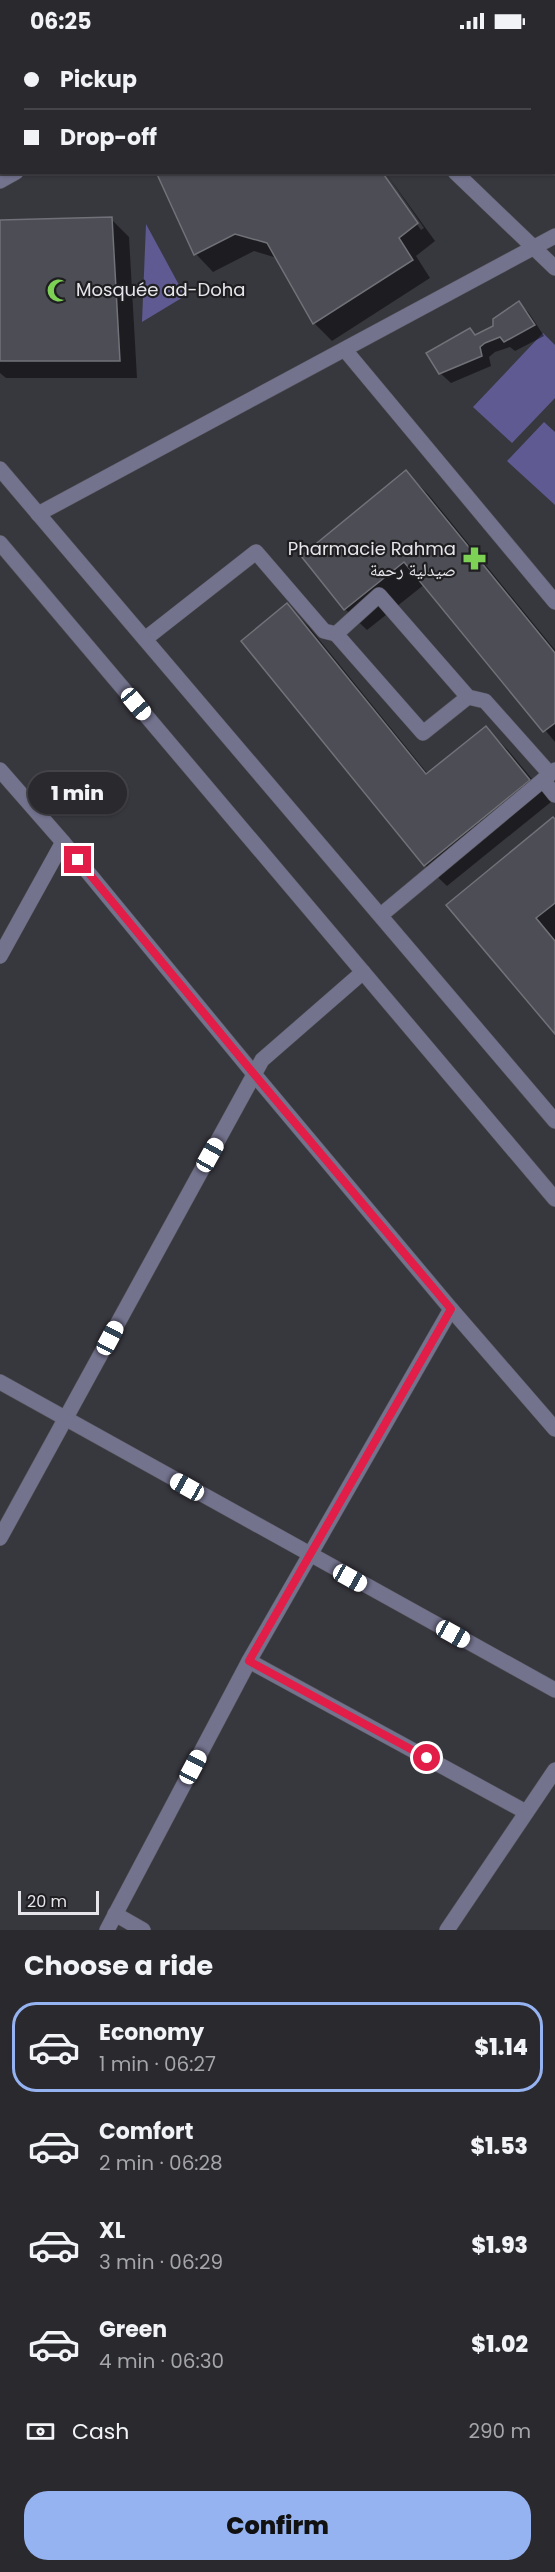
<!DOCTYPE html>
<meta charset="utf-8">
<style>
body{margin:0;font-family:Poppins,"Noto Naskh Arabic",sans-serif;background:#313136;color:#f1f3f6;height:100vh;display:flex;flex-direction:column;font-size:22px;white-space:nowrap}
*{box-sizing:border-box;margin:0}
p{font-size:20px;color:#a5a6aa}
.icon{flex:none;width:33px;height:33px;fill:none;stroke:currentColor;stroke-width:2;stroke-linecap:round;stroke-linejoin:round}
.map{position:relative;height:1888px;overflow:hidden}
.panel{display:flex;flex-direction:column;background:#29292e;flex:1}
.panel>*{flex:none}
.hud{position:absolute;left:0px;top:0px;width:555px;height:132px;box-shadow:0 2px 4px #0004,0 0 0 2px #45454a;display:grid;align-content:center;height:132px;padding:0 24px;background:#29292e}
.scale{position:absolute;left:18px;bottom:15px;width:81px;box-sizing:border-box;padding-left:6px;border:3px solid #e5e5ea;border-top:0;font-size:16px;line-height:21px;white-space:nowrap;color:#e5e5ea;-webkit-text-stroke:4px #1f1f22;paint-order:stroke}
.end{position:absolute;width:27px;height:27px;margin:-14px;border:8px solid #e11d48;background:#fff;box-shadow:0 0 0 3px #fff}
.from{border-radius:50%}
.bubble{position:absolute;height:42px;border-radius:21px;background:#29292e;box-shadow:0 2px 4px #0004,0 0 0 2px #45454a;font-size:20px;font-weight:800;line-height:42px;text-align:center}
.car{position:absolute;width:18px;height:36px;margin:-18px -9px;border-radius:8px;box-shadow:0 0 4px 2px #0007;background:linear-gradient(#fff 24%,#345 0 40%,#fff 0 76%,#345 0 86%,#fff 0)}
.hud b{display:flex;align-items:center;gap:21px;height:57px;font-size:22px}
.hud b+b{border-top:2px solid #45454a}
.hud i{width:15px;height:15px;background:#f1f3f6}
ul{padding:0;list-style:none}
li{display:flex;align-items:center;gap:18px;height:90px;margin:0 12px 9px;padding:0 12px;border:3px solid transparent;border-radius:24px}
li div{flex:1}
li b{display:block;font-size:22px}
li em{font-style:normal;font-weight:800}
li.current{border-color:#95b2f1}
li>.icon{width:54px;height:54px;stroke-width:1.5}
h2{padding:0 24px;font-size:27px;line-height:72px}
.pay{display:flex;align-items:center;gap:15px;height:66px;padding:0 24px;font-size:22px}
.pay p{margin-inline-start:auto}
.cta{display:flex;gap:12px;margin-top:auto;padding:12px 24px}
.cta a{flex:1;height:69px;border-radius:24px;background:#95b2f1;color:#111;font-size:24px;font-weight:800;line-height:69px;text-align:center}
.status{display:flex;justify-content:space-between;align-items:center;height:42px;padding:0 30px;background:#29292e;direction:ltr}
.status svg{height:16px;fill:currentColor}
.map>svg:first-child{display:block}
.green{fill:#5f5a91}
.shadow{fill:#0007}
.building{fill:#4d4d55;stroke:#717179;stroke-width:1.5}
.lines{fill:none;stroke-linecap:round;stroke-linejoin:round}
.minor-casing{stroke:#53535a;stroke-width:16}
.minor{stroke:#74738e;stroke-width:15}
.route{stroke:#e11d48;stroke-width:8}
.labels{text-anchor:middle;stroke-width:4.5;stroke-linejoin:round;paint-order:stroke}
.poi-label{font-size:18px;fill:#e5e5ea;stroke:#1f1f22;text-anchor:start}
</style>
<div class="status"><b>06:25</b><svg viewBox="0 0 49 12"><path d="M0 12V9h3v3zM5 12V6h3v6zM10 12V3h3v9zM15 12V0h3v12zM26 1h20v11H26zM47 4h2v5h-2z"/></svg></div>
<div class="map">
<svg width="555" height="1888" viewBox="0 0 555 1888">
<rect width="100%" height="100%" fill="#37373e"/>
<g class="green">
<path d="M146 182 185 254 142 280Z"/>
<path d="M543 291 555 303V356L512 401 473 365Z"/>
<path d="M544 380 555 390V463L507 419Z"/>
</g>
<g class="shadow">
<path d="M418 0H525L522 2Z"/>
<path d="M157 130H380L421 188 424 186 385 130 435 199 416 214 430 236 332 299 314 281 277 216 254 209 213 230 196 212Z"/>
<path d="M111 177 129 195 137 336H6L0 331V179Z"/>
<path d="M519 261 529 271 544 294 515 309 510 305 495 310 489 315 491 324 451 341 440 331 476 294 494 285Z"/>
<path d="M406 430 428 452 555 608V700L425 542 367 588 345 567Z"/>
<path d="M287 563 309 585 428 732 486 686 508 708 551 760 447 844 425 823Z"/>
<path d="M555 779V989L449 863Z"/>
</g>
<g class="building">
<path d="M416 0H494L495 2H417Z"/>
<path d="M156 130H382L418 181 399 196 413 218 313 282 267 201 235 192 194 213Z"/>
<path d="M112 175 120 319H0V178Z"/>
<path d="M519 259 535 283 504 300 500 295 485 301 480 305 482 314 439 332 426 311 470 286 475 293 493 284V277Z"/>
<path d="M406 428 555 611V681L543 690 404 520 344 568 301 514Z"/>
<path d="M287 561 426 732 486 684 530 738 424 824 241 599Z"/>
<path d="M553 775 555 777V861L536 876 555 899V992L446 863Z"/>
</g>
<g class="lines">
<defs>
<g id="minor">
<path d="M273 0 277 2"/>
<path d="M533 0 534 2"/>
<path d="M133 2 135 0"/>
<path d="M254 2 257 0"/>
<path d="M554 38 555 41"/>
<path d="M554 54 555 53"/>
<path d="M0 72 2 71"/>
<path d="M455 130 555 226"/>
<path d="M0 139 16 130"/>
<path d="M345 308 555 560"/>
<path d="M0 427 555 1079"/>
<path d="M38 472 555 194"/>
<path d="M0 501 555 1157"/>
<path d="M145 597 256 510 324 589 336 592"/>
<path d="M468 655 423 691 336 592 379 553 468 655 485 659 550 732"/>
<path d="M0 728 63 800 254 1032 451 1267 249 1619 107 1888"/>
<path d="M543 738 555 753"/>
<path d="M381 873 555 728"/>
<path d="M0 914 63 800"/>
<path d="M451 1267 555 1387"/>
<path d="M0 1340 555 1648"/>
<path d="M0 1496 262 1018 363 930"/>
<path d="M249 1619 526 1770"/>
<path d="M115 1872 143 1888"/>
<path d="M447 1888 555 1728"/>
</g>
</defs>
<use href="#minor" class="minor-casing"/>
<use href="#minor" class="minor"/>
</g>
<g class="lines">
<path class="route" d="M78 818 254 1032 451 1267 249 1619 427 1716"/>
</g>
<defs>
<symbol id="mosque-bare" viewBox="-9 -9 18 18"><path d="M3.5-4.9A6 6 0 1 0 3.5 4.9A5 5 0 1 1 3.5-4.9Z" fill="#7dd154" stroke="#1f1f22" stroke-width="2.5" paint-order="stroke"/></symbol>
<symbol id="pharmacy-bare" viewBox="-9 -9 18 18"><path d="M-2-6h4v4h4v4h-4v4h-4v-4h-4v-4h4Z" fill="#7dd154" stroke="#1f1f22" stroke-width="2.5" paint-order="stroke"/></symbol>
</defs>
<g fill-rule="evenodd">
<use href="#mosque-bare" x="42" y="232" width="33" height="33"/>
<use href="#pharmacy-bare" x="458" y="500" width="33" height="33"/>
</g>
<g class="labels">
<g class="poi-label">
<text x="76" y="254">Mosquée ad-Doha</text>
<text x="456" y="513" text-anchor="end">Pharmacie Rahma<tspan x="456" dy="21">صيدلية رحمة</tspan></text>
</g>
</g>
</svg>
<div class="scale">20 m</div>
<i class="end from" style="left:427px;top:1716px"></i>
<i class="end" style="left:78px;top:818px"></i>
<div class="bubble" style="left:28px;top:730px;width:99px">1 min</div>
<i class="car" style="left:136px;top:662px;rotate:140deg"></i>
<i class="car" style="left:210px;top:1113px;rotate:29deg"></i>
<i class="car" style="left:110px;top:1296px;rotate:28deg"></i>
<i class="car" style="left:187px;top:1445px;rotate:299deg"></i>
<i class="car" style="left:350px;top:1536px;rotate:119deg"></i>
<i class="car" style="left:453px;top:1592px;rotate:119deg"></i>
<i class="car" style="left:193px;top:1725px;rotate:28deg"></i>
<div class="hud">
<b><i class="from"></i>Pickup</b>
<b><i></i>Drop-off</b>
</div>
</div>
<section class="panel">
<h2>Choose a ride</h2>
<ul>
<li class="current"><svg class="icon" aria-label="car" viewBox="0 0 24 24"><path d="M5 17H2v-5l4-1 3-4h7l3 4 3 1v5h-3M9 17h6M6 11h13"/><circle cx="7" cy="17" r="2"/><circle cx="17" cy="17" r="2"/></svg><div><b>Economy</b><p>1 min · 06:27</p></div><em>$1.14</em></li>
<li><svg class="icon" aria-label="car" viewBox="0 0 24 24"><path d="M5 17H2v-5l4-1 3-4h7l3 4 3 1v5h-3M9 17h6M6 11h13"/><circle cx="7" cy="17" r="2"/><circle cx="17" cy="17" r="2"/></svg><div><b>Comfort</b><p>2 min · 06:28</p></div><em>$1.53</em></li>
<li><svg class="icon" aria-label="car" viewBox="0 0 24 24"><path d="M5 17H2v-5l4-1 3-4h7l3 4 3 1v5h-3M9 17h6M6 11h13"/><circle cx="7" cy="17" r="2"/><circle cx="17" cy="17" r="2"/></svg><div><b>XL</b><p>3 min · 06:29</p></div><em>$1.93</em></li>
<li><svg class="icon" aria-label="car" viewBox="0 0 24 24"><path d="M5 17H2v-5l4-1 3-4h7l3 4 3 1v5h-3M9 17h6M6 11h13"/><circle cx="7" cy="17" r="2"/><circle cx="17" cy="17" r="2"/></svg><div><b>Green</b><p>4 min · 06:30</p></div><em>$1.02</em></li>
</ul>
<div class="pay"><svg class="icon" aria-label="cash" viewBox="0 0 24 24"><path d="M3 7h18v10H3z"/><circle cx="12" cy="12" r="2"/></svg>Cash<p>290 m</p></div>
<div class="cta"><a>Confirm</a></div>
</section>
